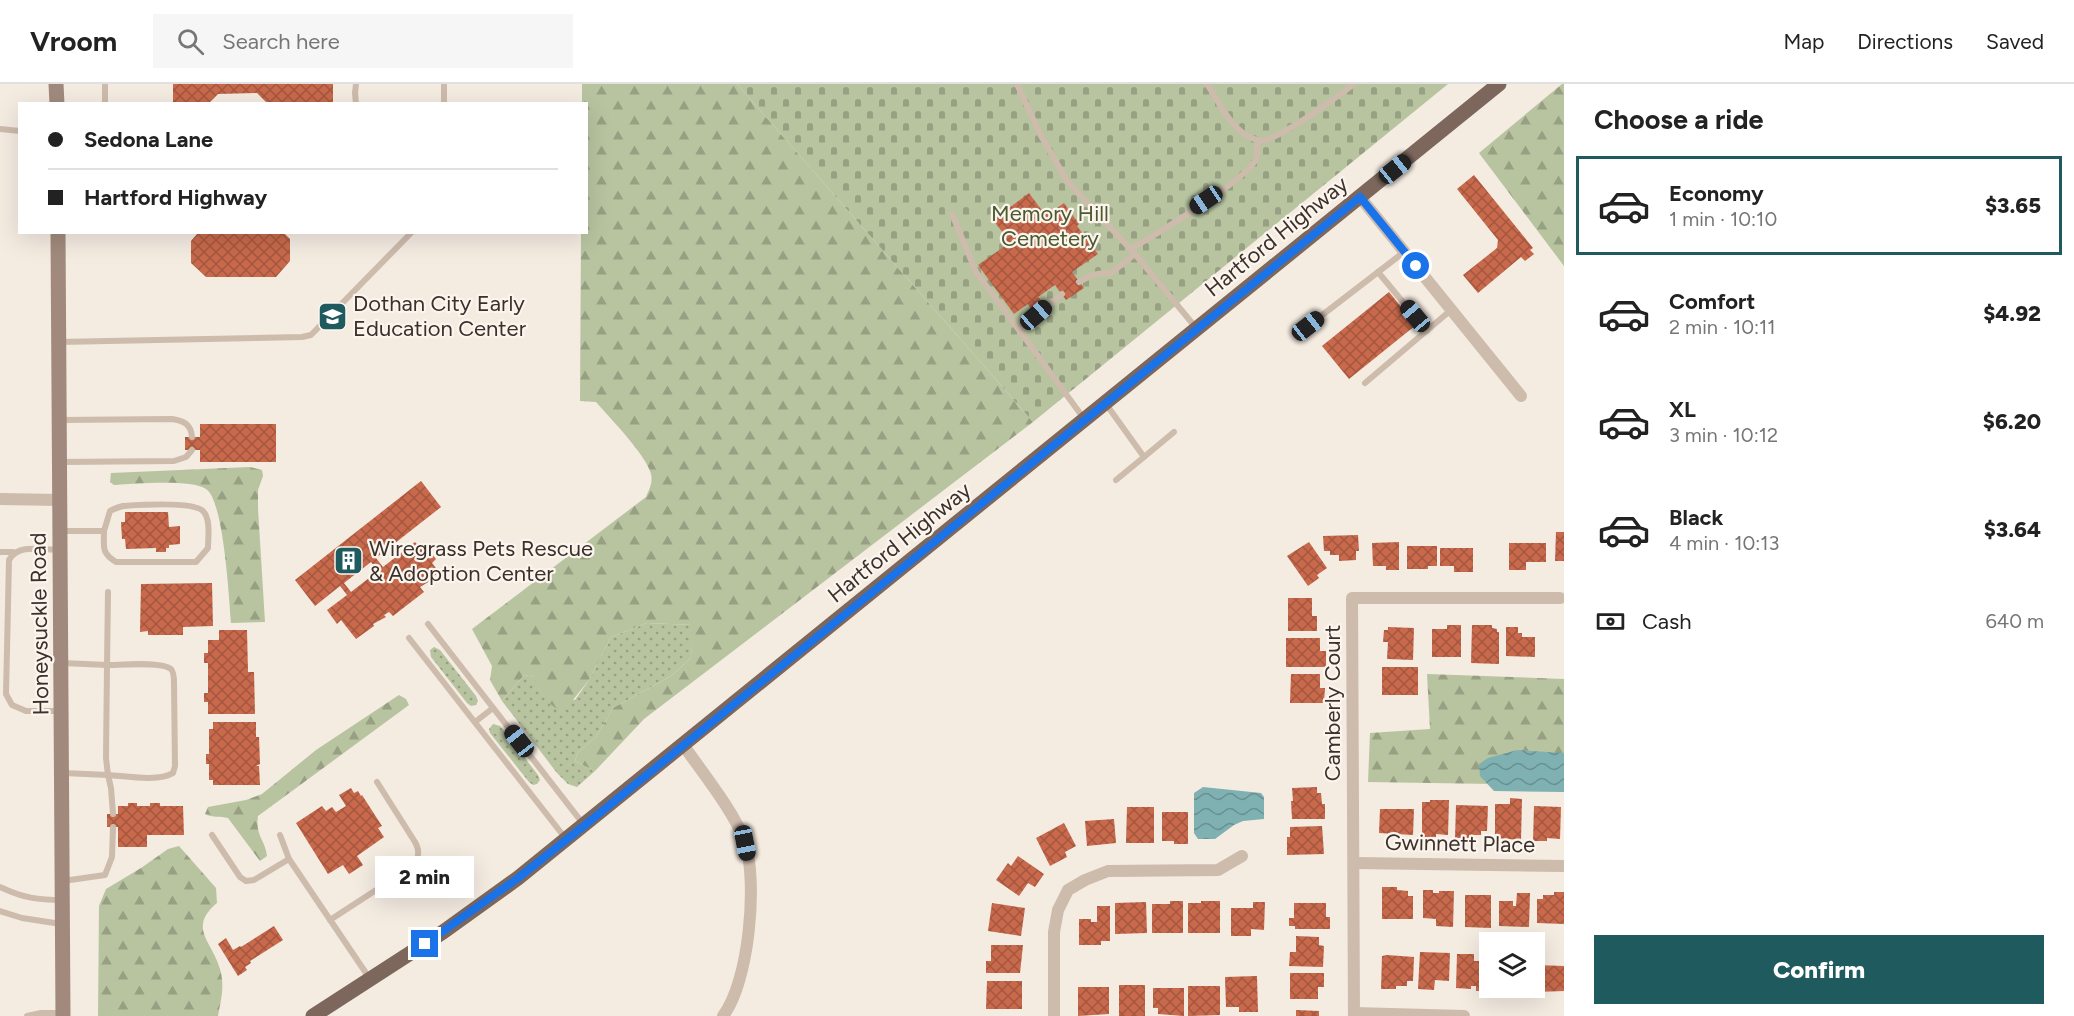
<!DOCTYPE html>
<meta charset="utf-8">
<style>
body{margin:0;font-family:Figtree,sans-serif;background:#f6f6f6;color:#222;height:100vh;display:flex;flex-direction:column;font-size:22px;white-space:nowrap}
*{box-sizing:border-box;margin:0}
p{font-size:20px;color:#767676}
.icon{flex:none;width:33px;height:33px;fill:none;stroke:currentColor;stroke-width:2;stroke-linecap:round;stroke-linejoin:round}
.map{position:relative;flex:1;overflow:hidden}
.sheet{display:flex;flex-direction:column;background:#fff;width:510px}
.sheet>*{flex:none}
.top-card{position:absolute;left:18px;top:18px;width:570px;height:132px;border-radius:0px;box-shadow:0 6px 24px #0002;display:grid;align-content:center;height:132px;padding:0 30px;background:#fff}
.tools{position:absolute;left:1479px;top:848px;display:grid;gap:12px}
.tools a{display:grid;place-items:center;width:66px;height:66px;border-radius:0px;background:#fff;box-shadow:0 6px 24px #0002;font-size:30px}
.end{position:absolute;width:27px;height:27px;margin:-14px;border:8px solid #1a73e8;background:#fff;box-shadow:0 0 0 3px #fff}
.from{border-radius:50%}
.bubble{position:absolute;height:42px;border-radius:0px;background:#fff;box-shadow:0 6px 24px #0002;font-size:20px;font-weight:800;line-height:42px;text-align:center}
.car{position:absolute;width:18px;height:36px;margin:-18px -9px;border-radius:8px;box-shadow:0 0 4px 2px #0007;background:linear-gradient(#222 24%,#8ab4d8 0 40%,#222 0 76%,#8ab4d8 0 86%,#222 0)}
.top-card b{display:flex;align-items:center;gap:21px;height:57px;font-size:22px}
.top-card b+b{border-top:2px solid #e0e0e0}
.top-card i{width:15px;height:15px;background:#222}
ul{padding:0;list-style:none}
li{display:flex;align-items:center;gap:18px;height:99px;margin:0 12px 9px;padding:0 18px;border:3px solid transparent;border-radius:0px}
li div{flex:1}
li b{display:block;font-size:22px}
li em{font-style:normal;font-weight:800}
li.selected{border-color:#1f5a5e}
li>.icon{width:54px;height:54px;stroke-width:1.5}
h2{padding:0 30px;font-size:27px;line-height:72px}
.pay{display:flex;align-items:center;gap:15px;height:66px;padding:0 30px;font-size:22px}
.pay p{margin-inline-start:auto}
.button{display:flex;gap:12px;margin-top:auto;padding:12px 30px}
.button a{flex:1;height:69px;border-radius:0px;background:#1f5a5e;color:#fff;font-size:24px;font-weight:800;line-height:69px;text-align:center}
header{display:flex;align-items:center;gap:36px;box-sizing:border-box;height:84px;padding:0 30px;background:#fff;border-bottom:2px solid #e0e0e0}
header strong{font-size:28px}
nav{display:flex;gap:33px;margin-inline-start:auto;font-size:21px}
.search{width:420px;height:54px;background:#f6f6f6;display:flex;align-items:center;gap:15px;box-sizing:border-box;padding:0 21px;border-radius:0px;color:#767676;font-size:22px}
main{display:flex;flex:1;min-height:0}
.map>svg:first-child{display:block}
.grass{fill:url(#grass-dots)}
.forest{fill:url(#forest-firs)}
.cemetery{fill:url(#cemetery-stones)}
.water{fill:url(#water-waves)}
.building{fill:url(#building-cross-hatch);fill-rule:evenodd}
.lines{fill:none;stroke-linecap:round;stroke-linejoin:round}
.service{stroke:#cdbbac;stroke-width:6}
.minor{stroke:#cdbbac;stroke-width:12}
.secondary{stroke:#a18a7d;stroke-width:15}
.primary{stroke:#7d675c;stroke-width:15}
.route{stroke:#1a73e8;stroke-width:8}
.labels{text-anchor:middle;stroke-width:4.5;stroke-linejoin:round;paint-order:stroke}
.park-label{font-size:22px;fill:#4a5a2e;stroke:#fbf5ee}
.street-label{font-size:22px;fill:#3b302b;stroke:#fbf5ee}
.poi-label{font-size:22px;fill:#3b302b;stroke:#fbf5ee;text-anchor:start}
</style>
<header>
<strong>Vroom</strong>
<div class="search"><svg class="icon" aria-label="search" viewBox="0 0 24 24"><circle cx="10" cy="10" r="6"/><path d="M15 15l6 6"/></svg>Search here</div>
<nav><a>Map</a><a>Directions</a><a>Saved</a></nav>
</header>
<main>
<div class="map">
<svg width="1564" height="932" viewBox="0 0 1564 932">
<defs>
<pattern id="grass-dots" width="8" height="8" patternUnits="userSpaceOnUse" patternTransform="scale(1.5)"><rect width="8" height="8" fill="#b8c4a0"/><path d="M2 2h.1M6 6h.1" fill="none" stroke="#97a083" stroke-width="1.8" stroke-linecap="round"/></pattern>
<pattern id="forest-firs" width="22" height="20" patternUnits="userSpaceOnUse" patternTransform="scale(1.5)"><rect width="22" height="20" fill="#b8c4a0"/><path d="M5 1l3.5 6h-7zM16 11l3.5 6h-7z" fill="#97a083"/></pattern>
<pattern id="cemetery-stones" width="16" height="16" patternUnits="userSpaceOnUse" patternTransform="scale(1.5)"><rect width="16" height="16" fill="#b8c4a0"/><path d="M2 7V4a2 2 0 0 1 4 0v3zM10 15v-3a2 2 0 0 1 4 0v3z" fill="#97a083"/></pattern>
<pattern id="water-waves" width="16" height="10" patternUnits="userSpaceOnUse" patternTransform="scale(1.5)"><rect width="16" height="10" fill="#7fb0b2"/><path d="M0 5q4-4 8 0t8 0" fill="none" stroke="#699091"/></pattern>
<pattern id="building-cross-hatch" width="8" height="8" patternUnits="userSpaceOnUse" patternTransform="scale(1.5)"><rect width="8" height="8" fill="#c8694b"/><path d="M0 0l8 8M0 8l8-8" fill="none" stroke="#a4573f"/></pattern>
</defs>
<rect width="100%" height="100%" fill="#f4ebe1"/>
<g class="grass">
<path d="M647 539 693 541 691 574 671 592 613 624 596 653 578 668 575 677 595 687 577 703 568 700 557 689 502 617 524 591 535 593 541 607 575 616 589 596 611 553Z"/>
<path d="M434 563 440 566 476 612 478 617 476 621 471 622 467 619 431 573 430 566Z"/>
<path d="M493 640 500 642 538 691 540 696 537 700 533 701 529 698 490 649 489 645Z"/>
</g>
<g class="forest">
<path d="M582 0H737L1033 338 644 635 595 687 575 677 578 668 596 653 613 624 671 592 691 574 692 541 647 539 611 553 589 596 564 627C547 623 541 608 534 593L524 591 502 617 490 596 492 582 472 545 646 413C649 406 653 399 651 390 647 372 610 334 596 318L580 317 581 149 586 148V20L582 19Z"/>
<path d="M1562 0H1564V182L1479 69Z"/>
<path d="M250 383 262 386 263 392 258 406V425L265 538 231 539C229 516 224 416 206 405 191 395 134 400 114 401L110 398 111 389Z"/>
<path d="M1427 590 1564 595V701L1368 698 1370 649 1430 645Z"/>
<path d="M399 611 406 615 409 621 258 732C255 752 265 755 267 772L260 777 228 734C220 732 213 734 205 730L208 723 246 716 262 710 316 666Z"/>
<path d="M179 762 216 804 217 819C187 844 213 858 220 885 225 902 221 916 218 932H98L99 822 106 805 141 784 168 765Z"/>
</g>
<path class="cemetery" d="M737 0H1448L1033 338Z"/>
<g class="water">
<path d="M1517 666 1564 669V708L1494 707 1480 692 1479 680 1488 674Z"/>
<path d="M1203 703 1261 709 1264 713V735L1243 737 1234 741 1215 755H1198L1194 749V709Z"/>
</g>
<g class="building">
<path d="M173 0H333V20H268L257 9 218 10 208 20H173Z"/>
<path d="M1474 91 1533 164 1530 166 1534 170 1525 177 1521 173 1478 209 1463 191 1497 164 1498 156 1457 105Z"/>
<path d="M1029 109 1043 128 1046 125 1050 129 1064 119 1079 140 1077 142 1098 170 1072 188 1084 204 1066 216 1055 201 1038 213 1042 217 1031 225 1028 220 1014 230 978 181 1005 162 1002 158 1007 154 993 136Z"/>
<path d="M195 148H283L290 155V177L276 193H206L191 179V157L197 150Z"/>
<path d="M1389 208 1416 241 1349 295 1322 262Z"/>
<path d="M200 340H276V378H200V366H185V353H200Z"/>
<path d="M421 397 441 423 376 474 383 483 415 458 423 467 427 464 436 475 432 479 439 488 433 493 435 494 420 503 424 508 393 532 389 528 384 531 386 533 373 540 374 542 356 555 341 536 337 540 327 526 347 511 340 502 315 522 295 496ZM371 478 378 487 351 508 344 499Z"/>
<path d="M125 428H168L169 443 180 442V460L169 461V464H166V468H156V464L126 465 125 455H122L121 438H125Z"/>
<path d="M1556 448H1564V477H1555Z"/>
<path d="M1358 451 1359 467H1356V476L1339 477V471H1330V467H1324L1323 452Z"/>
<path d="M1309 458 1327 484 1317 491 1319 494 1308 502 1287 472Z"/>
<path d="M1399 458V486H1386V482H1373L1372 459Z"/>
<path d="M1509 459H1546V478H1526V486H1509Z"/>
<path d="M1407 462H1437V482H1428V485H1407Z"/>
<path d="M1440 464H1473V488H1454V482H1440Z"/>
<path d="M212 499 213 542 183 543V551H148V547L140 548 141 500Z"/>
<path d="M1288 514H1312V532H1317V547H1288Z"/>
<path d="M1447 541H1461V573H1432V545H1447Z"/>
<path d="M1472 541H1492V544L1497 545V548H1499V580L1471 579Z"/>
<path d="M1388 543 1414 544 1413 576 1387 575 1388 558H1383L1384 546H1388Z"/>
<path d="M1506 543H1518V549H1522V553H1535V573L1506 572Z"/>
<path d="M219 546H247L248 588H254L255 630H208V618H204V609H208V579H204V569H208V556H219Z"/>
<path d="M1286 554H1320V567H1326V583H1286Z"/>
<rect x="1382" y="583" width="36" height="28"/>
<path d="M1291 590H1320V604H1325L1324 619H1290Z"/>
<path d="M213 638H256V653H259L260 680 256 682H259L260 701H213V696H209V680H206V670H209V645H213Z"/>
<path d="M1317 703V709H1321L1322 720H1325V735H1292L1291 717H1293L1292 704Z"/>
<path d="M351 704 354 709 358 707 361 712 362 711 382 742 378 744 384 753 357 772 363 781 349 790 343 781 328 790 296 739 322 722 326 727 332 723 336 728 346 722 339 711Z"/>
<path d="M1510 714 1522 715 1521 756 1495 754V720H1510Z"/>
<path d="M1430 716H1449L1448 751 1436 750V753H1422V718H1430Z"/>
<path d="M128 719H137V722H150V719H160V722H183L184 751H147V763H118V743H107V730H118V722H128Z"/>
<path d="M1456 721 1488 722 1487 747H1481V751H1470V754H1455Z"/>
<path d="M1534 722 1561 723 1560 755 1547 754V757H1533Z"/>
<path d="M1127 723H1154V759H1126Z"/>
<path d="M1380 725H1414L1413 751 1379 749Z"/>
<path d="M1162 728H1188V760H1174V757H1162Z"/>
<path d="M1114 735 1116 759 1087 762 1085 737Z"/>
<path d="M1064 739 1076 762 1065 768 1067 773 1050 782 1036 754Z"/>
<path d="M1322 742 1324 770 1287 771V753H1290V743Z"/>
<path d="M1018 772 1044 790 1035 803 1028 799 1019 812 996 796 1008 779 1011 782Z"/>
<path d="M1382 803H1397V806L1408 807V812H1413V835H1382Z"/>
<path d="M1423 806H1433V809H1439V807H1454L1453 843 1436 842V835L1423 834Z"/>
<path d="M1554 808H1564V840L1537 839V815H1543V811H1554Z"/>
<path d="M1517 809H1530L1529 843 1499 842V817H1513V822H1516Z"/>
<path d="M1465 811H1491V844L1465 843Z"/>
<path d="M1170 817H1183V849H1152V820H1170Z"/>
<path d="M1201 817H1220V849H1188V819H1201Z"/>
<path d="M1146 818 1147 849 1115 850V819Z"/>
<path d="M1253 818H1265L1264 846 1251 845V852H1231V824H1253Z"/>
<path d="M992 819 1025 824 1021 852 988 847Z"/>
<path d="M1294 819H1326V833H1330V845H1295V842H1289V834H1294Z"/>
<path d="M1097 822H1110V857H1101V861H1079V835H1091V838H1097Z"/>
<path d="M274 842 283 856 250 877 251 879 245 883 247 886 238 892 218 860 226 854 233 866 240 862 241 863Z"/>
<path d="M1296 852 1319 853V861L1324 862 1323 883 1289 882 1290 868H1296Z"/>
<path d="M991 861H1023L1020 889H986V877H991Z"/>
<path d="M1420 868 1450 869 1449 897 1435 896 1434 906 1418 905Z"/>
<path d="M1457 870H1474V877H1487V907H1476V902H1471V905L1456 904Z"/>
<path d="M1387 871 1414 873 1413 897H1407V902H1396V905H1381L1382 872Z"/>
<path d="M1536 881 1564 882V907L1535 908Z"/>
<path d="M1290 889H1324V903H1318V915H1290Z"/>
<path d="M1257 892 1258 928H1239V923H1226L1225 893Z"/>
<path d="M987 897H1022V925H986Z"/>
<rect x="1119" y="901" width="26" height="31"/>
<path d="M1188 902H1220V931L1188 932Z"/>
<path d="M1078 903H1109V930L1078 932Z"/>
<path d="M1494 903H1508V908L1493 907Z"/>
<path d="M1153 904H1184V932L1158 930V924H1153Z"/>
<path d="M1296 926 1319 927V932H1296Z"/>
</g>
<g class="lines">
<g class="service">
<path d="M105 0V20"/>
<path d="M444 0V20"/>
<path d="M1017 0 1040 50 1067 97 1135 170"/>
<path d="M1207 0C1218 16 1229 41 1246 51 1250 53 1256 56 1259 57 1279 57 1336 13 1354 0"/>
<path d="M356 20 355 9 356 0"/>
<path d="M0 45 20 47"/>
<path d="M952 130 976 188 1019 246"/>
<path d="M1130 165C1152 153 1248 95 1256 75 1258 70 1257 62 1258 57"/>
<path d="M1378 188 1427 247"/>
<path d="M1079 198C1090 191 1098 189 1111 189L1135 170 1197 245"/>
<path d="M1062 210 1019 246 1085 336"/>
<path d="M1308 242 1404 168"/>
<path d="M59 258 302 253 311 251 412 148"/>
<path d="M1365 299 1451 226"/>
<path d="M1106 320 1144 373 1174 348"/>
<path d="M60 336 172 335C184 337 191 340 192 353"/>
<path d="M60 378 174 377 186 373 192 366"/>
<path d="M1116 396 1144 373"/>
<path d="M61 447H104L110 427C114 425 118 423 123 422 138 421 193 417 203 427 211 435 208 454 208 464L196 478H116C101 469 104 463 104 447"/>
<path d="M60 466C42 466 18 459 9 476L6 610 12 621 26 627H62"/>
<path d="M0 468H13"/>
<path d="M108 508 107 581C120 581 162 577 171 585 174 588 174 594 174 599L175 682 173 689C159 698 125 692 108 691L111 704 113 730"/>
<path d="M428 540 584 741"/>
<path d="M409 554 566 755"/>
<path d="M62 579 107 581 106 674 108 691 63 689"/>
<path d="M475 638 493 624"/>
<path d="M212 751 240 793 246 797 254 796 289 775"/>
<path d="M280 751 289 775 370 895"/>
<path d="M63 797 105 791 112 773 113 743"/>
<path d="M0 803C23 814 38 816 63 816"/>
<path d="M0 827 22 834 61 840"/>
<path d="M330 836 413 782C419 773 420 767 415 758L377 698"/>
<path d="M27 932 41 929H62"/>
</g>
<g class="minor">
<path d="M1360 113 1521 312"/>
<path d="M0 415 60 416"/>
<path d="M684 662C702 688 735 729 745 758 758 799 749 898 723 932"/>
<path d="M1354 779 1564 782"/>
<path d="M1354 929 1464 932"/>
<path d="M1054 932V848L1058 826 1068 806 1085 796 1108 787 1218 786 1242 772"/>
<path d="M1354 932 1352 514H1560"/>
</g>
<g class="secondary">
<path d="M56 0 57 20"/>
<path d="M58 148 63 932"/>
</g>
<path class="primary" d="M313 932 443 848 518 794 1499 0"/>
</g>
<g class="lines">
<path class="route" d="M425 860 518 794 585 741 1360 113 1416 182"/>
</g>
<defs>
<symbol id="school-square" viewBox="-11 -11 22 22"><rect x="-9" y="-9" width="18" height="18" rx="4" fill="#1f5a5e" stroke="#fbf5ee"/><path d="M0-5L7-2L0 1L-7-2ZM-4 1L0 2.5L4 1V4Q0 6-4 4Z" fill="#fff"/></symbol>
<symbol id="building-square" viewBox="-11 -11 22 22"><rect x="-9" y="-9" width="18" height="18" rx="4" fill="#1f5a5e" stroke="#fbf5ee"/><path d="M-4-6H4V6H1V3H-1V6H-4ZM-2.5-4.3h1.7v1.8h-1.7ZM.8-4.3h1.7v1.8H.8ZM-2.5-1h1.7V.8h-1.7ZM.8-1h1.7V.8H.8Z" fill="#fff"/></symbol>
</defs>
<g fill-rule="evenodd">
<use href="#school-square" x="316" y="216" width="33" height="33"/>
<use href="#building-square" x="332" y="460" width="33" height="33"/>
</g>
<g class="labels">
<g class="park-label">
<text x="1050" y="137">Memory Hill<tspan x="1050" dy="25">Cemetery</tspan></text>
</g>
<g class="street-label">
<text transform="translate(1276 152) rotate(-39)" y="8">Hartford Highway</text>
<text transform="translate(899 458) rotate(-39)" y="8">Hartford Highway</text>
<text transform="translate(39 540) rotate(-91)" y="8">Honeysuckle Road</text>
<text transform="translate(1332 619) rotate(-90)" y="8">Camberly Court</text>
<text transform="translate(1460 759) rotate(1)" y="8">Gwinnett Place</text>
</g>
<g class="poi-label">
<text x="353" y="227">Dothan City Early<tspan x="353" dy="25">Education Center</tspan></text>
<text x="369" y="472">Wiregrass Pets Rescue<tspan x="369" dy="25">&amp; Adoption Center</tspan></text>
</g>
</g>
</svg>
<div class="tools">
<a><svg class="icon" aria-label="layers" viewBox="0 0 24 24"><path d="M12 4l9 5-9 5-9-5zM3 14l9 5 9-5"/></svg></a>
</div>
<i class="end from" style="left:1416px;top:182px"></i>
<i class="end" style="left:425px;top:860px"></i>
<div class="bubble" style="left:375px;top:772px;width:99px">2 min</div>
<i class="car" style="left:1395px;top:85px;rotate:51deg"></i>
<i class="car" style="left:1206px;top:116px;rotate:236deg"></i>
<i class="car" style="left:1036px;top:231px;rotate:49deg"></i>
<i class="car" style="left:1415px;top:232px;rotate:320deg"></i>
<i class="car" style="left:1308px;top:242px;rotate:52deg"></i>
<i class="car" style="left:519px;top:657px;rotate:322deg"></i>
<i class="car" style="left:745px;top:759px;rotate:169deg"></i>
<div class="top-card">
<b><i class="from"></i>Sedona Lane</b>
<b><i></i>Hartford Highway</b>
</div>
</div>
<section class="sheet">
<h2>Choose a ride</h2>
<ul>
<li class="selected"><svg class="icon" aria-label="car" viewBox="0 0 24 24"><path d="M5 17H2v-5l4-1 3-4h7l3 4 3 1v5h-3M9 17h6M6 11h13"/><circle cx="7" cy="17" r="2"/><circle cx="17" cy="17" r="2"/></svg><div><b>Economy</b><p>1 min · 10:10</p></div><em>$3.65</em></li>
<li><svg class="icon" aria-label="car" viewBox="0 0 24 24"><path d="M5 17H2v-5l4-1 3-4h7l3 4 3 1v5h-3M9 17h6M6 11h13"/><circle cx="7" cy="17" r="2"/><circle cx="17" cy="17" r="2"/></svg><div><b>Comfort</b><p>2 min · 10:11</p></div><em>$4.92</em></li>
<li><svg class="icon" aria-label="car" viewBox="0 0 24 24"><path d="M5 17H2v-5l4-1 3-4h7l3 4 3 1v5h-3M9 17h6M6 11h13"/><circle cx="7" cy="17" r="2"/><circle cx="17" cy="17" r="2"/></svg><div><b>XL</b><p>3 min · 10:12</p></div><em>$6.20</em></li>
<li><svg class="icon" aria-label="car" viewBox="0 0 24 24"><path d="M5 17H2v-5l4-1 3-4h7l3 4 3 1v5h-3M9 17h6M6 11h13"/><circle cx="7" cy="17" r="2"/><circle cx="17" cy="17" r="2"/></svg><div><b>Black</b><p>4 min · 10:13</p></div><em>$3.64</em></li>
</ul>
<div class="pay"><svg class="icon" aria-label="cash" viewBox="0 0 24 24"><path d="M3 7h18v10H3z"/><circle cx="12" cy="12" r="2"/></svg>Cash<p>640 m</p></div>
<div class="button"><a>Confirm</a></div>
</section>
</main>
